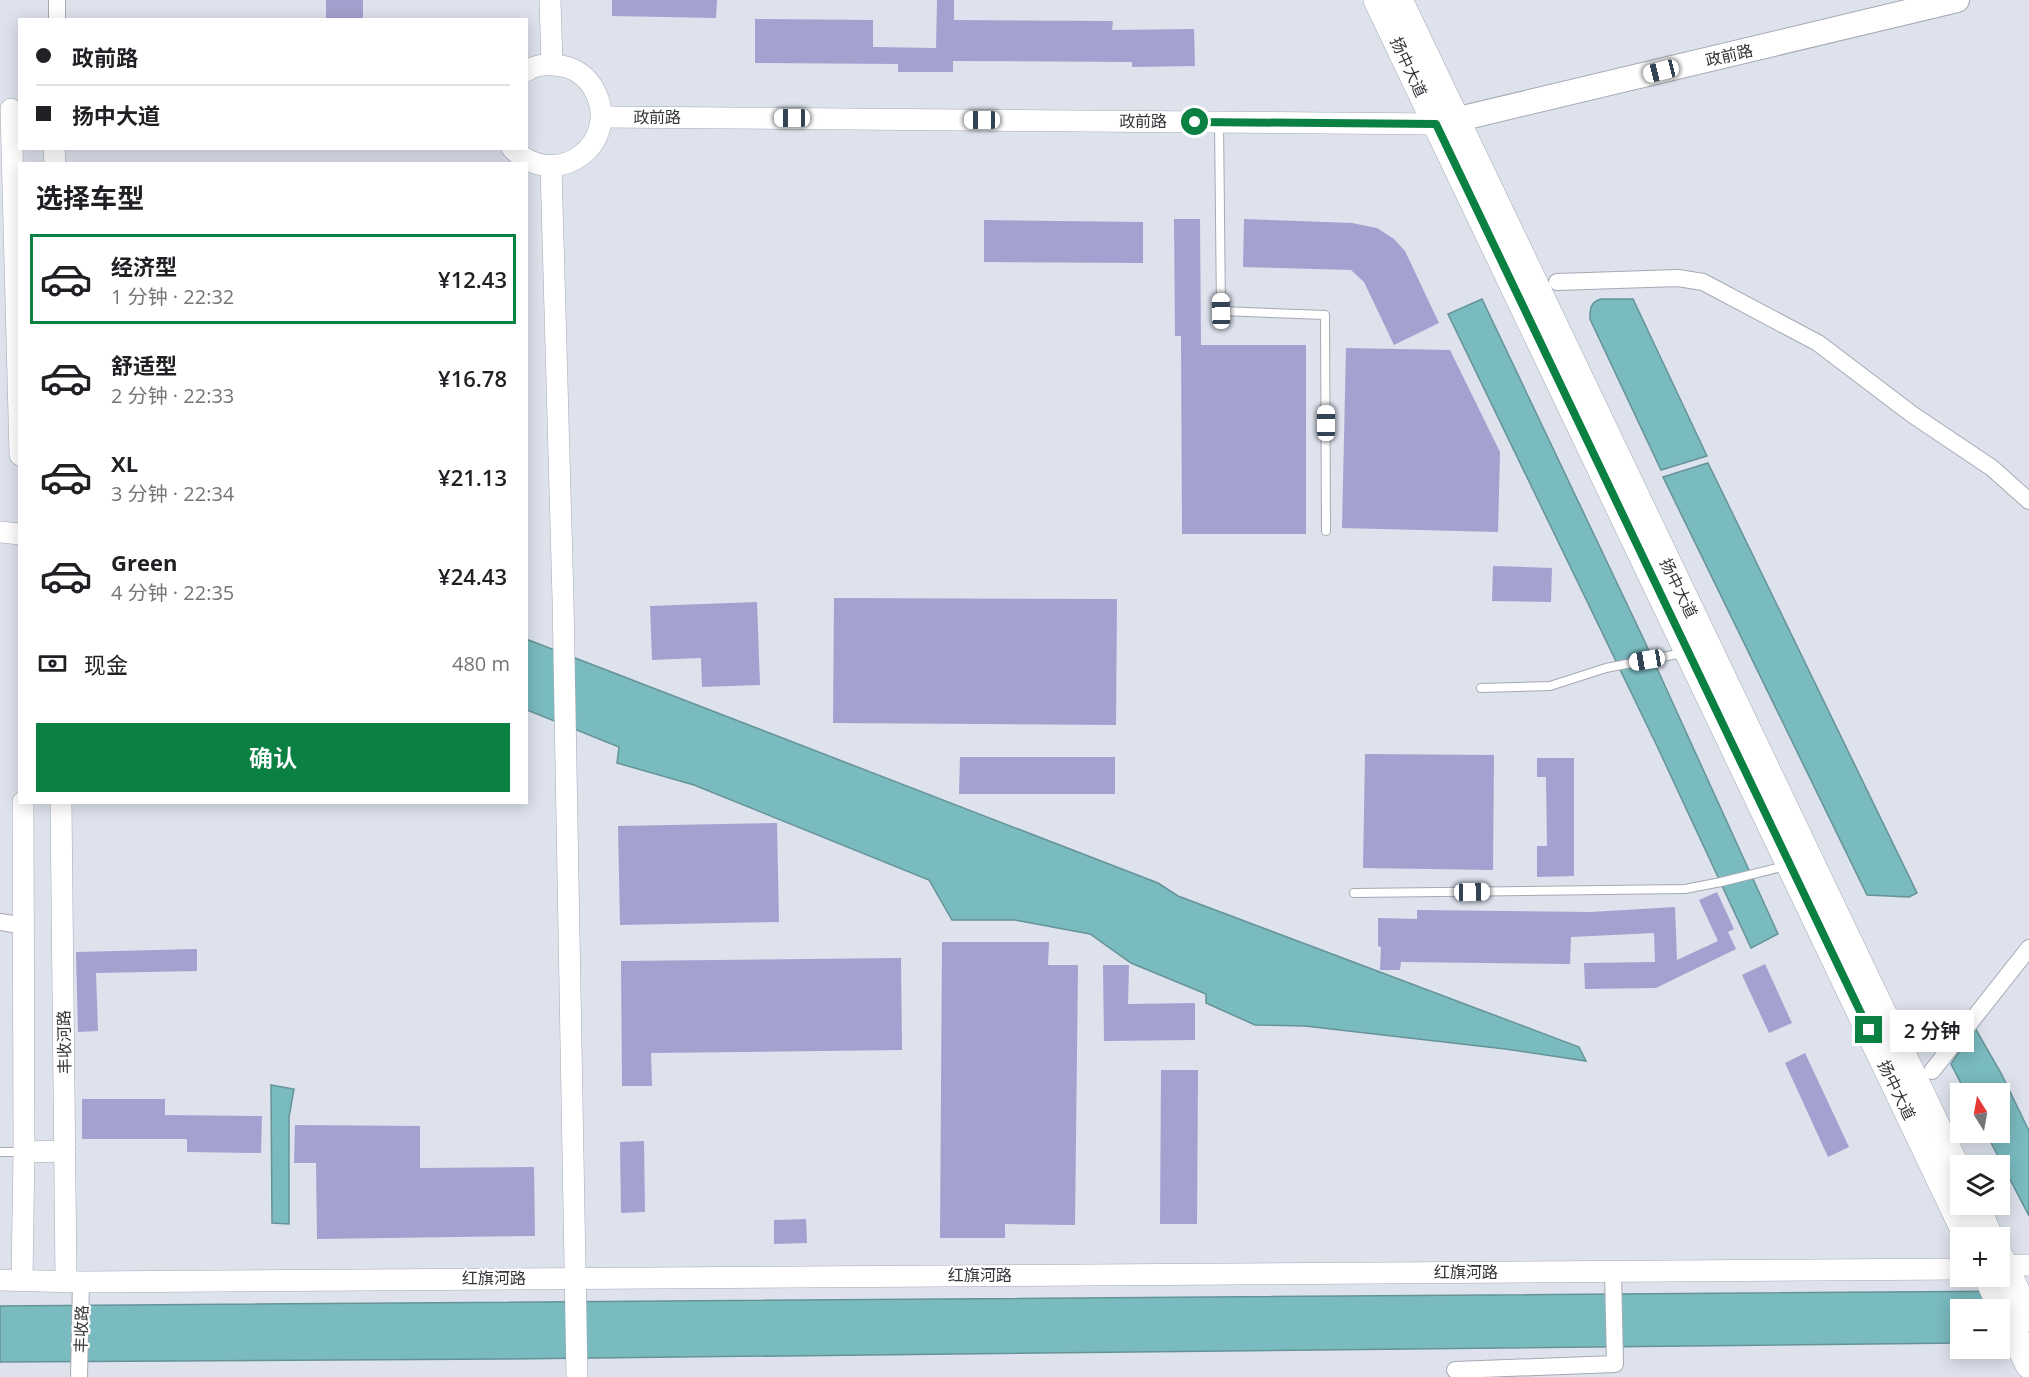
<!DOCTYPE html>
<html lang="zh">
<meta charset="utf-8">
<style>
body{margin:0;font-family:"Open Sans","Noto Sans SC",sans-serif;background:#f6f6f6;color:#202124;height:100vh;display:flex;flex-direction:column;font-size:22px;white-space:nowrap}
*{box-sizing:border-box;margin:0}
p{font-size:20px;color:#757577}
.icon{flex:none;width:33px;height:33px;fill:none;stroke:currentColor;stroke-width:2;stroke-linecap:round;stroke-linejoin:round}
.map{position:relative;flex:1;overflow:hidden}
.panel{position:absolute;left:18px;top:162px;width:510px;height:642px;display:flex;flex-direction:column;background:#fff;border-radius:0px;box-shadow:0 3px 15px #0003}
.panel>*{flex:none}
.banner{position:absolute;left:18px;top:18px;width:510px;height:132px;border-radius:0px;box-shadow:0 3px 15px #0003;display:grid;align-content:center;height:132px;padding:0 18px;background:#fff}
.needle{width:39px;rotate:349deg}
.controls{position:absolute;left:1950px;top:1083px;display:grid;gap:12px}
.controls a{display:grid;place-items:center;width:60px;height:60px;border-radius:0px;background:#fff;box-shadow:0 3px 15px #0003;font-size:30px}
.end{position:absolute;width:27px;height:27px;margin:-14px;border:8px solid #0b8043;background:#fff;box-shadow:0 0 0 3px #fff}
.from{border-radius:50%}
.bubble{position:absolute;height:42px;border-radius:0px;background:#fff;box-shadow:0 3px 15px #0003;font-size:20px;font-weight:600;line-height:42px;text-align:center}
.car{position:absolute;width:18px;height:36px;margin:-18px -9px;border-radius:8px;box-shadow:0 0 4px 2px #0007;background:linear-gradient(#fff 24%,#345 0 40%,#fff 0 76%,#345 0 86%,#fff 0)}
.banner b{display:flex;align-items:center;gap:21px;height:57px;font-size:22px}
.banner b+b{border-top:2px solid #e0e0e0}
.banner i{width:15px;height:15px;background:#202124}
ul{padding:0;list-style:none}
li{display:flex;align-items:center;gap:18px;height:90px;margin:0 12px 9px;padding:0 6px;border:3px solid transparent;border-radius:0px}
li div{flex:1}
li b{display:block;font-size:22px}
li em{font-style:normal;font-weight:600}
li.selected{border-color:#0b8043}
li>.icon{width:54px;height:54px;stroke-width:1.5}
h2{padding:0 18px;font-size:27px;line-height:72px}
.pay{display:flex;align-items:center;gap:15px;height:66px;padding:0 18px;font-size:22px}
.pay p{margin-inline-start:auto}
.action{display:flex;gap:12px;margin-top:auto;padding:12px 18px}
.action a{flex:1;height:69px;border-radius:0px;background:#0b8043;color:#fff;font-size:24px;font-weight:600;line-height:69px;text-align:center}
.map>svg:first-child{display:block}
.water{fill:#7abbc0;stroke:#659398;stroke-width:1.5}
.building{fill:#a3a1cf}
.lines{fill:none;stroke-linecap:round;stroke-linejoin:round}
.service-casing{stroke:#a4a9b3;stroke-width:10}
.minor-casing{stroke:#a4a9b3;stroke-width:18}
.tertiary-casing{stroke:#a4a9b3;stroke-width:22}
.secondary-casing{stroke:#a4a9b3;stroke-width:26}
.primary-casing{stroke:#a4a9b3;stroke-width:28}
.service{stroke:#fff;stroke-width:8}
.minor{stroke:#fff;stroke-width:16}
.tertiary{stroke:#fff;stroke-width:21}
.secondary{stroke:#fff;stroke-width:24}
.primary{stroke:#fff;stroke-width:27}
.route{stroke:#0b8043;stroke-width:8}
.labels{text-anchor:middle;stroke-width:4.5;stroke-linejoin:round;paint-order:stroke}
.street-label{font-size:16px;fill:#34363a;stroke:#fff}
</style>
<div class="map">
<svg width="2029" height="1377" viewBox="0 0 2029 1377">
<rect width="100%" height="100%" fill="#dde2ed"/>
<g class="water">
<path d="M1482 299 1645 642 1778 934 1751 948 1657 746 1448 314Z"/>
<path d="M1601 299H1633L1707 456 1661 470 1590 319C1590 309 1590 302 1601 299Z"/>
<path d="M1708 463 1917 893 1909 897 1867 895 1663 477Z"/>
<path d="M526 639 1158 883 1178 896 1579 1047 1586 1061 1505 1049 1305 1026 1255 1025 1206 1003V994L1131 963 1090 934 1015 920H952L929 880 694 785 617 763 619 747 527 710Z"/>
<path d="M1975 1028 2001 1073 2029 1131V1216L1986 1133 2000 1132V1094L1966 1093 1951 1064Z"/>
<path d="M271 1085 294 1089 289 1117V1224L272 1223Z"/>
<path d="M2029 1291V1342H2000V1310H1960V1343L501 1359 0 1362V1306Z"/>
</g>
<g class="building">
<rect x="326" y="0" width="37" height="20"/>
<path d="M612 0H717L716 18 612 16Z"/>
<path d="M937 0H954V20L1113 21 1112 30 1194 29 1195 66 1132 67V62L953 61V72H898V64L755 63V19L873 20V47L936 48Z"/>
<path d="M1174 219H1200L1201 345H1306V534H1182L1181 336H1175Z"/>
<path d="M1244 219 1352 223 1377 228 1394 239 1405 251 1439 323 1394 345 1364 282 1351 270 1243 267Z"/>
<path d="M984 220 1143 222V263L984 262Z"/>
<path d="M1346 348 1450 350 1500 452 1498 532 1342 528Z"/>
<path d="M1493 566 1552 568 1551 602 1492 601Z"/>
<path d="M834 598 1117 599 1116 725 833 723Z"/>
<path d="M757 602 760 685 702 687 701 658 652 660 650 606Z"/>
<path d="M1365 754 1494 755 1493 870 1363 868Z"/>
<path d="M960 757H1115V794H959Z"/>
<path d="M1537 758H1574V876L1537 877V846H1547L1546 777H1537Z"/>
<path d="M777 823 779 922 620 925 618 826Z"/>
<path d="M1717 892 1734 929 1728 932 1736 949 1656 988 1585 989 1584 963 1655 962 1654 933 1571 937 1570 964 1401 962 1400 970H1380L1381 947 1378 946V918L1417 919V910L1591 912 1675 907 1677 960 1718 941 1699 900Z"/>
<path d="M942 942H1049L1048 965H1078L1075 1225 1005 1224V1238H940Z"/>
<path d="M197 949V971L96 973 98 1031 78 1032 76 952Z"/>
<path d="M901 958 902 1050 651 1053 652 1086H622L621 961Z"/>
<path d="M1765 964 1792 1023 1769 1033 1742 975Z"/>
<path d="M1103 965H1129L1128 1004 1195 1003V1040L1104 1041Z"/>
<path d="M1805 1053 1849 1147 1828 1157 1785 1063Z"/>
<path d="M1161 1070H1198L1197 1224H1160Z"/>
<path d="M82 1099H165V1115L262 1116 261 1153 187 1152V1139H82Z"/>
<path d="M295 1125 420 1126V1168L534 1167 535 1236 317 1239 316 1163H294Z"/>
<path d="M644 1141 645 1212 621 1213 620 1142Z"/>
<path d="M806 1219 807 1243 774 1244V1220Z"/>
</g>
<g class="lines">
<defs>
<g id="service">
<path d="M1219 122 1221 311 1325 315 1326 531"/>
<path d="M1481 688 1550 686 1606 668 1683 653"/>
<path d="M1354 893 1685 889 1721 882 1786 866"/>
<path d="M0 1152H24"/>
</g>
<g id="minor">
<path d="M57 0V20"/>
<path d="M1557 282 1678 278 1703 282 1818 343 1913 415 1992 468 2029 501"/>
<path d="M0 922 24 926"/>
<path d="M1932 1071 2029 948"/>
<path d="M1455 1370 1615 1364 1613 1271"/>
<path d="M79 1377 81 1282"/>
</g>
<g id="tertiary">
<path d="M550 0 552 64"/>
<path d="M11 109 20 455"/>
<path d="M602 117 1436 124"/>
<path d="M54 148 55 164"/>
<path d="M512 148C557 194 626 141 592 86 586 77 576 69 566 67 552 64 539 63 526 71"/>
<path d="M551 167 563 599 577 1377"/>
<path d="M0 532 20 534"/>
<path d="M61 802 66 1281"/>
<path d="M24 1152 65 1151"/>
<path d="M2000 1266 2029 1265"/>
<path d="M0 1280 81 1282 1960 1269"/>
<path d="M22 1280 24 1152 23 802"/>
</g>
<path id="secondary" d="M1438 124 1957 0"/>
<g id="primary">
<path d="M1377 0 1968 1238"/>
<path d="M1399 0 1960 1175"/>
<path d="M1975 1204 1990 1238"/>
<path d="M2000 1257 2029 1318"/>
<path d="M1987 1276 2029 1365"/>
</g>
</defs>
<use href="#service" class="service-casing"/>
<use href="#minor" class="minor-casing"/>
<use href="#tertiary" class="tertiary-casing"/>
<use href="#secondary" class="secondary-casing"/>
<use href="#primary" class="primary-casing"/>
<use href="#service" class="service"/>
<use href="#minor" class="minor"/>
<use href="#tertiary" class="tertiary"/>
<use href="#secondary" class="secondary"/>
<use href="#primary" class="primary"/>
</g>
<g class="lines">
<path class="route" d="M1195 122 1436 124 1869 1030"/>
</g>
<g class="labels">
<g class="street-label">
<text transform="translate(1729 55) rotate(-13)" y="6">政前路</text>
<text transform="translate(1409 67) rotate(65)" y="6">扬中大道</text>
<text x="657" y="123">政前路</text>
<text x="1143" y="127">政前路</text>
<text transform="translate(1679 588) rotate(64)" y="6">扬中大道</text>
<text transform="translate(64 1042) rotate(-91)" y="6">丰收河路</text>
<text transform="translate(1897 1090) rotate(64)" y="6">扬中大道</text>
<text x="1466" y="1278">红旗河路</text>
<text x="980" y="1281">红旗河路</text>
<text x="494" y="1284">红旗河路</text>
<text transform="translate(81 1329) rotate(-88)" y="6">丰收路</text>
</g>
</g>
</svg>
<div class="controls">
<a><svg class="needle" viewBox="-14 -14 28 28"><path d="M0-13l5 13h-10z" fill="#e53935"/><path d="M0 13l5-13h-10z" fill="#757577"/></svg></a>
<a><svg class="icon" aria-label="layers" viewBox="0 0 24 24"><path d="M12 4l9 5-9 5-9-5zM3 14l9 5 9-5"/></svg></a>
<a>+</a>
<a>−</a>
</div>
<i class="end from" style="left:1195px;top:122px"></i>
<i class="end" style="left:1869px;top:1030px"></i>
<div class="bubble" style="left:1890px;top:1010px;width:84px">2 分钟</div>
<i class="car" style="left:1661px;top:71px;rotate:256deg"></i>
<i class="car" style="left:792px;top:118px;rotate:270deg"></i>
<i class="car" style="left:982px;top:120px;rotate:270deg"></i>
<i class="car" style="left:1221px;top:311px;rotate:359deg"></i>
<i class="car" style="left:1326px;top:423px;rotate:0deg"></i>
<i class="car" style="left:1647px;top:660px;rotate:260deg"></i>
<i class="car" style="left:1472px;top:892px;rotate:89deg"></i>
<div class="banner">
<b><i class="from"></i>政前路</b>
<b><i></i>扬中大道</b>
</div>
<section class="panel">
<h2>选择车型</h2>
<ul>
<li class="selected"><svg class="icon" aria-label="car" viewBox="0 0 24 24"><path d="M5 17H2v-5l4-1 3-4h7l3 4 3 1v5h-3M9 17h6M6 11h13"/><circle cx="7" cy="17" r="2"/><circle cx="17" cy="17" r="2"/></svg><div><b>经济型</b><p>1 分钟 · 22:32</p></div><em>¥12.43</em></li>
<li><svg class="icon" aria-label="car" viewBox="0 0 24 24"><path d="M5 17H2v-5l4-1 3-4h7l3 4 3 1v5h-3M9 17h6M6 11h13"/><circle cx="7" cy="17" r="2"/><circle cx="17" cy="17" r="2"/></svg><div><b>舒适型</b><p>2 分钟 · 22:33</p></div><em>¥16.78</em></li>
<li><svg class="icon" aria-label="car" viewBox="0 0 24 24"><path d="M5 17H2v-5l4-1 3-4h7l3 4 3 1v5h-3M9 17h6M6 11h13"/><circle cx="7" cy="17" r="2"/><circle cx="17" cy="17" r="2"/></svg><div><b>XL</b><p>3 分钟 · 22:34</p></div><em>¥21.13</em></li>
<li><svg class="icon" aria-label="car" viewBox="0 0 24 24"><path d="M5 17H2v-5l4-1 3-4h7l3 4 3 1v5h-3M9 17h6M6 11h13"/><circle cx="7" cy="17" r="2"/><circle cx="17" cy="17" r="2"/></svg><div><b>Green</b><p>4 分钟 · 22:35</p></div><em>¥24.43</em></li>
</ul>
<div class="pay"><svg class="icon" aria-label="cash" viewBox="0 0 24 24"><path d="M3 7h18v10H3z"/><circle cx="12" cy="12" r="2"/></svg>现金<p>480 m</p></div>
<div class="action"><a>确认</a></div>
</section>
</div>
